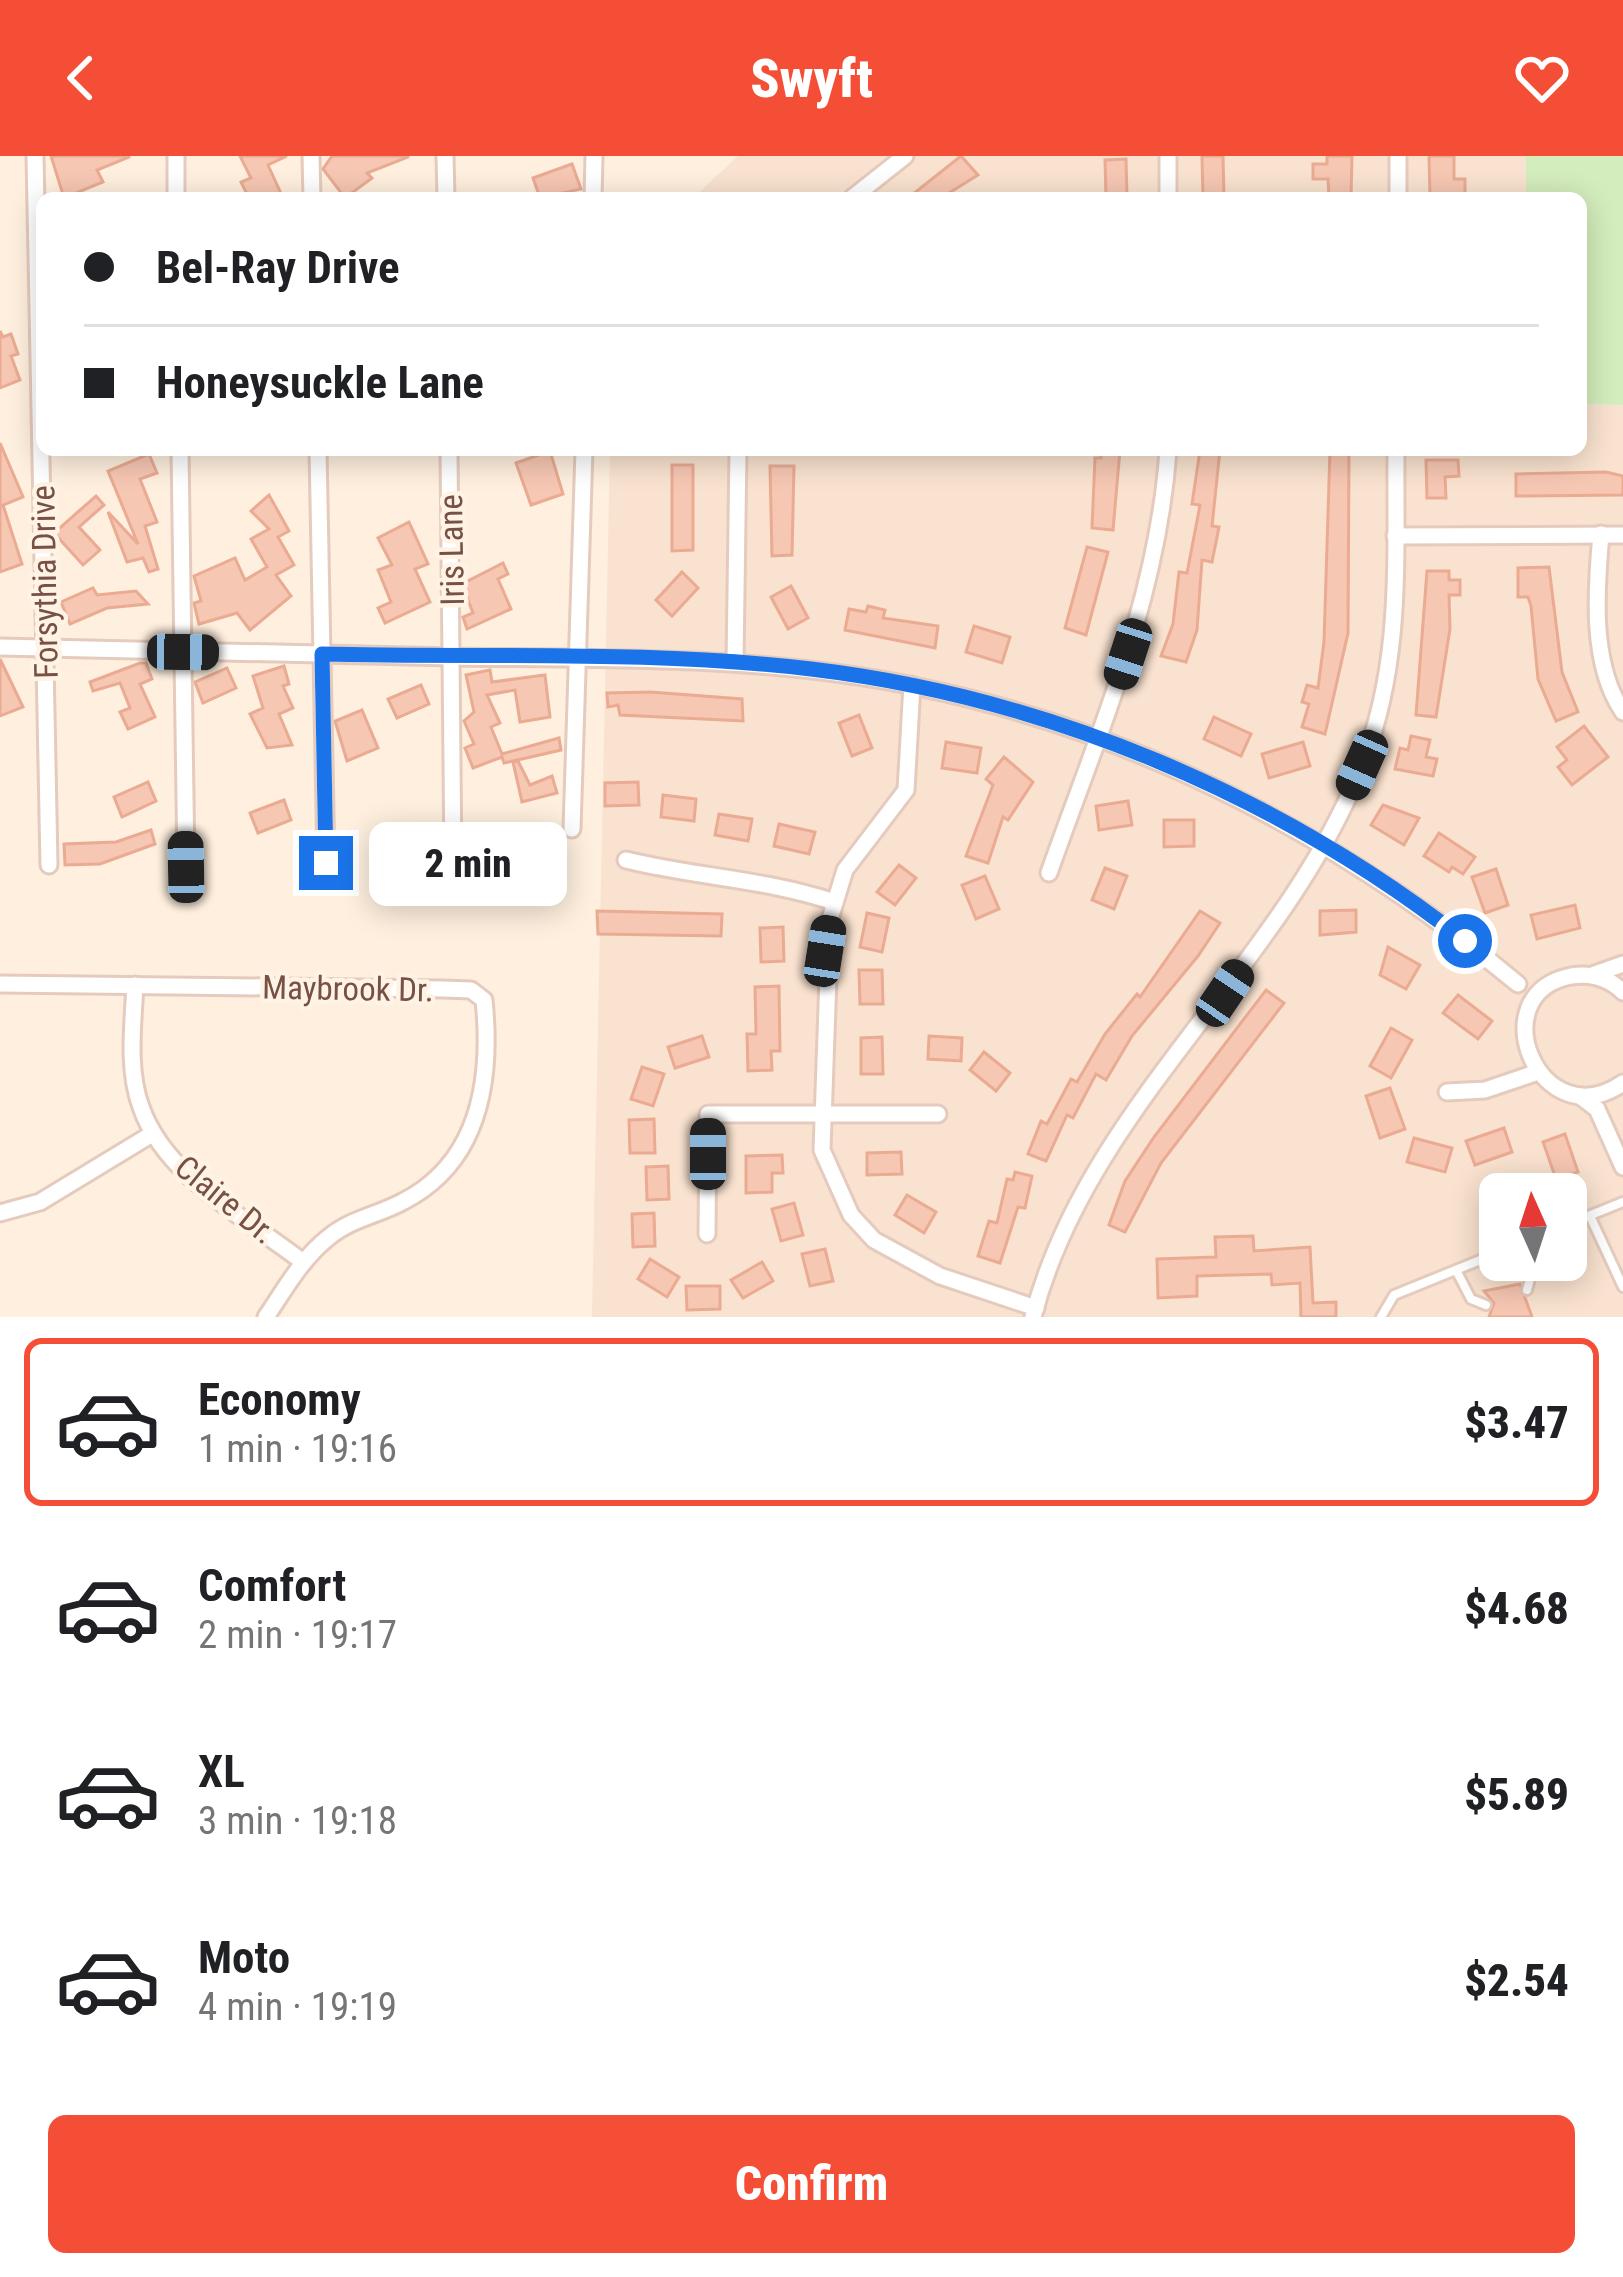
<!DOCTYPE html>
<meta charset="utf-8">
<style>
body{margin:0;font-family:"Roboto Condensed",sans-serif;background:#f2f2f2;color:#202124;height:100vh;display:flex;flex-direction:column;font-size:45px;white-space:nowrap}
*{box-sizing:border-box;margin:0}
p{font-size:39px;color:#757577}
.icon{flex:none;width:66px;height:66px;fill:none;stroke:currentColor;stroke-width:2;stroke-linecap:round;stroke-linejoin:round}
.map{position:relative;height:1161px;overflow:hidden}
.panel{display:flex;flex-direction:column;background:#fff;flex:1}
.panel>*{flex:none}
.guide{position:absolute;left:36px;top:36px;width:1551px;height:264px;border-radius:18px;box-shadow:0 6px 30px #0003;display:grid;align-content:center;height:264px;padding:0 48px;background:#fff}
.needle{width:78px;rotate:357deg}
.buttons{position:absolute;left:1479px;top:1017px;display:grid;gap:24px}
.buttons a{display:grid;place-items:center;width:108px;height:108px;border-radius:18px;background:#fff;box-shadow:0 6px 30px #0003;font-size:60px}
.end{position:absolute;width:54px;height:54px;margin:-27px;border:15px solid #1a73e8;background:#fff;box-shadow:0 0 0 6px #fff}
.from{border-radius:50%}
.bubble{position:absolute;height:84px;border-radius:18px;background:#fff;box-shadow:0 6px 30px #0003;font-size:39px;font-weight:800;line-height:84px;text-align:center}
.car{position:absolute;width:36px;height:72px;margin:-36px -18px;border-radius:15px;box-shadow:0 0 9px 3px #0007;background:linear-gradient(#222 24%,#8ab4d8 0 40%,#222 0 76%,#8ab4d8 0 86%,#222 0)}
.guide b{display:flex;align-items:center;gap:42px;height:114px;font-size:45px}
.guide b+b{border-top:3px solid #e0e0e0}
.guide i{width:30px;height:30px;background:#202124}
ul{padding:21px 0 0;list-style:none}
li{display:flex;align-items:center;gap:36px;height:168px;margin:0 24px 18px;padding:0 24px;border:6px solid transparent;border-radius:18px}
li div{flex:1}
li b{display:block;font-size:45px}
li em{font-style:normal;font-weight:800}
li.current{border-color:#f54e37}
li>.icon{width:108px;height:108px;stroke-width:1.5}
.button{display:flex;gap:24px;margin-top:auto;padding:24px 48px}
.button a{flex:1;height:138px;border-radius:18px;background:#f54e37;color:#fff;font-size:48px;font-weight:800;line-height:138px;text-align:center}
header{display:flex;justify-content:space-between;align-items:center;height:156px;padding:0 48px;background:#f54e37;color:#fff;font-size:54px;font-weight:800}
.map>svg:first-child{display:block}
.residential{fill:#f9e2cf;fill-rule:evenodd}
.green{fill:#d4edbc}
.building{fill:#f6c7b3;stroke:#eaab92;stroke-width:3}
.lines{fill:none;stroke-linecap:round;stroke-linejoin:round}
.lane-casing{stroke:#e5cbbd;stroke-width:14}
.street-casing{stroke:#e5cbbd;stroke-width:21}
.lane{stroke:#fff;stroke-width:8}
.street{stroke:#fff;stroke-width:15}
.route{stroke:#1a73e8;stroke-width:15}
.labels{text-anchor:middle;stroke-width:9;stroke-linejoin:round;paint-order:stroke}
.street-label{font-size:33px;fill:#765144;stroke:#fff3e6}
</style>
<header><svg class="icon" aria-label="back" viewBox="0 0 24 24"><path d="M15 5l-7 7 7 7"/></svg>Swyft<svg class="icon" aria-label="heart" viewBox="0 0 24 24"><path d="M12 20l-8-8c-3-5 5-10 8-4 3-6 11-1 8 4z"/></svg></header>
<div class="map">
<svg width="1623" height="1161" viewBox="0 0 1623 1161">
<rect width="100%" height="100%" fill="#feefde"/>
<g class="residential">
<path d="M738 0H1526V42H693Z"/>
<path d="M1581 248 1623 249V1161H592L610 294H1581ZM1500 1038H1566V1104H1500Z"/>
</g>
<path class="green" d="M1526 0H1623V249L1581 248V42H1526Z"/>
<g class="building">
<path d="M51 0H129V1L97 14 103 26 64 42Z"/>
<path d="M240 0H287L268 9 283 42H249L241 26 251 22Z"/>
<path d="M332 0H408V1L367 17 372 22 345 42 323 13Z"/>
<path d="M961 0 978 19 941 42H908Z"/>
<path d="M1202 0H1223L1224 42H1203Z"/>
<path d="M1327 0H1352L1351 42H1329L1328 23H1313V8H1327Z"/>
<path d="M1429 0H1454V23H1465V40H1430Z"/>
<path d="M1126 3 1127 41 1106 42 1105 4Z"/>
<path d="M572 8 581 33 540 42 533 22Z"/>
<path d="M0 175 3 181 11 178 18 198 11 200 20 224 0 232Z"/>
<path d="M0 287 23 341 3 349 22 408 0 416Z"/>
<path d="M1101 294H1120L1113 374 1092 372 1095 302H1101Z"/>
<path d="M1200 294H1220L1212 370 1219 371 1212 406 1202 404 1197 474 1186 506 1161 500 1173 468 1179 416 1187 417 1200 349 1192 348Z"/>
<path d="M1330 294H1349L1348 477 1325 578 1302 571 1309 548 1302 546 1307 529 1318 532 1324 486Z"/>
<path d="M550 295 563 338 531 349 516 307Z"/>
<path d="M149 298 157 317 140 323 157 366 145 370 158 413 149 416 143 402 127 406 108 356 138 388 108 315Z"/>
<path d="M1426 304H1458L1459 320 1445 321 1446 342H1427Z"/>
<path d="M672 309H693V394L672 395Z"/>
<path d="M770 310H794L792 399 772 400Z"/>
<path d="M1606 316 1623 320V339L1516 340V318Z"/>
<path d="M269 339 289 375 278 381 294 409 276 419 291 440 250 474 237 457 199 468 194 447 201 445 194 420 235 402 245 424 267 411 251 383 269 373 251 355Z"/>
<path d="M96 340 104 349 79 371 100 394 83 409 54 377Z"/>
<path d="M409 366 428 408 415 413 430 446 385 467 378 452 391 446 378 414 392 409 378 382Z"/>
<path d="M1087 391 1108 396 1086 479 1065 472Z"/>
<path d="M503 407 508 418 498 423 511 453 467 473 463 461 473 457 462 428Z"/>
<path d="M1549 411 1562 516 1578 556 1556 565 1538 523 1531 450 1528 441H1518V412Z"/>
<path d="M1427 415H1449V424H1460V439H1449L1450 473 1436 561 1416 559Z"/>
<path d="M682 416 698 432 672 460 656 444Z"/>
<path d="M791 430 808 462 788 473 771 441Z"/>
<path d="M93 432 97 439 136 435 148 448 107 452 70 468 61 446Z"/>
<path d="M868 450 885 454 883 462 938 470 935 492 845 474 849 453 866 456Z"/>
<path d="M974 470 1010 481 1002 507 966 496Z"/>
<path d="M0 503 23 551 0 560Z"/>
<path d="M140 507H146L152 523 140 528 155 561 128 573 120 556 130 552 120 527 93 535 90 526Z"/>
<path d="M284 510 289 528 283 530 293 552 279 558 292 589 267 592 250 558 263 552 253 520Z"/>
<path d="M227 512 236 532 203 547 195 526Z"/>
<path d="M490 514 492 526 545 519 550 561 520 566 515 534 487 539 500 567 491 571 502 598 559 582 561 594 504 607 502 601 473 612 465 592 474 588 464 565 474 556 466 519Z"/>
<path d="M421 529 429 548 397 562 388 543Z"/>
<path d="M650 536 742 543 743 565 620 559 618 549 608 551 607 537Z"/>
<path d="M362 554 378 592 347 605 335 565Z"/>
<path d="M859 559 872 592 852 600 839 567Z"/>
<path d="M1214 561 1251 578 1241 600 1204 583Z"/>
<path d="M1584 570 1608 601 1572 629 1558 611 1567 604 1557 591Z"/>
<path d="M1411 580 1430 584 1426 601 1437 603 1433 620 1395 613 1400 592 1408 594Z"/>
<path d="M946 586 981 592 977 617 942 612Z"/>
<path d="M1303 586 1310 610 1269 622 1262 598Z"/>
<path d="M1004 601 1033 626 1008 664 1003 661 988 707 966 700 993 629 986 623Z"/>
<path d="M518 605 530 629 552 620 557 637 522 646 513 606Z"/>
<path d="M148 626 156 645 122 661 114 641Z"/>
<path d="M638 626 639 649 605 650V627Z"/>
<path d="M663 639 696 643 694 665 661 661Z"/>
<path d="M284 644 291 664 258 677 250 657Z"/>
<path d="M1128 645 1132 669 1099 674 1096 650Z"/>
<path d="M1383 649 1419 662 1404 689 1371 669Z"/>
<path d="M719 658 752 663 748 685 715 679Z"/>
<path d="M1164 664H1194V690L1164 691Z"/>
<path d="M779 668 815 676 809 698 774 690Z"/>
<path d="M151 674 155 688 100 708 65 709 64 688 116 686Z"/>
<path d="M1439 677 1475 701 1463 718 1452 711 1449 716 1424 700Z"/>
<path d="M899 709 916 722 895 749 877 736Z"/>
<path d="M1105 712 1127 720 1114 753 1092 744Z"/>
<path d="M1496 713 1508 749 1485 757 1472 721Z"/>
<path d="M985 720 999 753 976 763 962 729Z"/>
<path d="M1575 749 1580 772 1537 783 1531 759Z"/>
<path d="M1356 754V776L1320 779V755Z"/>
<path d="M597 755 722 758 721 780 598 778Z"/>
<path d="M1200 755 1220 767 1198 800 1132 880 1106 924 1096 918 1073 962 1067 959 1046 1005 1028 998 1041 965 1047 968 1071 923 1077 926 1105 878 1137 838 1140 841Z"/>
<path d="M867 757 889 762 882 796 860 791Z"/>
<path d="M783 771 784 805 761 806 760 772Z"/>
<path d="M1388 791 1420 809 1406 833 1380 819Z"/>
<path d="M859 814H882L883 848H860Z"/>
<path d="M779 830 780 895H771L772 914 748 915 747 878H756L755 831Z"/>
<path d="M1266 834 1284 847 1161 1007 1125 1076 1109 1069 1125 1025 1154 981Z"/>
<path d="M1458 839 1492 865 1478 883 1443 857Z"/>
<path d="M1391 872 1412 884 1391 922 1370 910Z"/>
<path d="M702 880 709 901 675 912 668 891Z"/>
<path d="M929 880 962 882 961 905 928 903Z"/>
<path d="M882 881 883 918H861V882Z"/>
<path d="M984 896 1010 917 996 935 970 914Z"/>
<path d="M642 911 664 918 653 950 631 943Z"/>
<path d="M1390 932 1405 973 1380 982 1366 940Z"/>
<path d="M654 963 655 997H630L629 964Z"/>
<path d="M1504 972 1512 996 1475 1009 1466 985Z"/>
<path d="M1565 978 1578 1016 1556 1023 1543 986Z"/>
<path d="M1414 982 1452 992 1445 1016 1407 1006Z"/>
<path d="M901 996 902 1018 867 1019V997Z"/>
<path d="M782 999 783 1017H772V1036L746 1037V1000Z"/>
<path d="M668 1010 669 1043 647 1044 646 1011Z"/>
<path d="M1015 1016 1032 1020 1025 1052 1018 1051 1000 1107 978 1100 989 1065 997 1067 1007 1023 1013 1024Z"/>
<path d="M907 1039 936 1056 924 1077 895 1059Z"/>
<path d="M794 1047 803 1079 781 1085 772 1053Z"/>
<path d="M654 1057 655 1090 633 1091 632 1058Z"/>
<path d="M1253 1080 1254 1095 1310 1091 1313 1147 1336 1146V1161H1301L1300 1127 1272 1129 1271 1118 1197 1120V1140L1158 1142 1157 1103 1216 1101 1215 1081Z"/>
<path d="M825 1093 833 1125 810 1130 802 1098Z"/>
<path d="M650 1103 679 1121 667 1141 638 1123Z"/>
<path d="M762 1106 773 1125 743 1142 731 1124Z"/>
<path d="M1520 1128 1532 1161H1489L1494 1147 1484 1135Z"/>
<path d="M686 1130H720V1153L687 1154Z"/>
</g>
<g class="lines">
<defs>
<g id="lane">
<path d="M1590 1060 1623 1131"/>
<path d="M1566 1069 1623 1046"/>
<path d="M1522 1104 1530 1123 1527 1134"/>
<path d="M1456 1114 1471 1143 1486 1149"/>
<path d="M1381 1161 1394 1139 1500 1096"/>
</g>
<g id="street">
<path d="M35 0 49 709"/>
<path d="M176 0V42"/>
<path d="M311 0 312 42"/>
<path d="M445 0 446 42"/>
<path d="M1168 0V42"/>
<path d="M593 42 594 0"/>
<path d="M852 42 905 0"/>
<path d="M1398 42V0"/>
<path d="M180 294 186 711"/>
<path d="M318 294 326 707"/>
<path d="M449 294 453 710"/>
<path d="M1601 378C1596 433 1590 508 1623 556"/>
<path d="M1395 380 1623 379"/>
<path d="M0 491C151 495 302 499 453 501 610 503 769 499 923 532 1144 578 1346 685 1518 828"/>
<path d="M735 507 738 294"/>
<path d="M912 529 906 634 845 714 830 763 822 994 851 1059 874 1084 940 1120 1036 1152"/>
<path d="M572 673 584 294"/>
<path d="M626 704C695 721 766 723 834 746"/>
<path d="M1049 717C1098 578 1158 443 1168 294"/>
<path d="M1592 819 1623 808"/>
<path d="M0 828 444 833 471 834 484 844C492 922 481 1005 404 1045 379 1059 352 1062 329 1081 302 1102 285 1133 266 1161"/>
<path d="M135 829C133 868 127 914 141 951 165 1021 248 1063 303 1106"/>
<path d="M1623 836C1609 822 1591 817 1571 820 1479 838 1540 984 1623 927"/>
<path d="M1447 936 1485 934 1538 916"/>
<path d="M1580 940 1597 953 1623 1011"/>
<path d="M0 1057 40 1046 152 978"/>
<path d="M707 1078 708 958H938"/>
<path d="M1033 1161C1088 949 1283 811 1362 609 1403 506 1395 402 1396 294"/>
</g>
</defs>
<use href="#lane" class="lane-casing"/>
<use href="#street" class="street-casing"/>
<use href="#lane" class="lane"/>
<use href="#street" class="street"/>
</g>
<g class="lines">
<path class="route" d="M326 707 322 498C484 502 650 494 811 513 1047 541 1279 639 1465 785"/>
</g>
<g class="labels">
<g class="street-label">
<text transform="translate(451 394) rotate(-91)" y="12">Iris Lane</text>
<text transform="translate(44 426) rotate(-91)" y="12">Forsythia Drive</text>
<text transform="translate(348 832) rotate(1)" y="12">Maybrook Dr.</text>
<text transform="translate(226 1043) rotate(39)" y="12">Claire Dr.</text>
</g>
</g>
</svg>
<div class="buttons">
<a><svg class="needle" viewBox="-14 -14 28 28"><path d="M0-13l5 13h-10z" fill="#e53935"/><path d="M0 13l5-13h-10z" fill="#757577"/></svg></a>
</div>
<i class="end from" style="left:1465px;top:785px"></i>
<i class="end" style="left:326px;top:707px"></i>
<div class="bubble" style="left:369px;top:666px;width:198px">2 min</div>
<i class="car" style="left:183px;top:496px;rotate:91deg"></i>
<i class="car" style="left:1128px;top:498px;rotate:198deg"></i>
<i class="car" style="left:1362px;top:609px;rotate:204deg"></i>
<i class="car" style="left:186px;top:711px;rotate:359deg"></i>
<i class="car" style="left:825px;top:795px;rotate:9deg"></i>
<i class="car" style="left:1225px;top:837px;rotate:34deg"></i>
<i class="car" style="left:708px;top:998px;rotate:0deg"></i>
<div class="guide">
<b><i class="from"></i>Bel-Ray Drive</b>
<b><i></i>Honeysuckle Lane</b>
</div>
</div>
<section class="panel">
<ul>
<li class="current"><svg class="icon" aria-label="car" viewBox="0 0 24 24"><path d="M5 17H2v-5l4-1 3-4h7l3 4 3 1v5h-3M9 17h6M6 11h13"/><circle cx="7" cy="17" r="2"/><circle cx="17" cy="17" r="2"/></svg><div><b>Economy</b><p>1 min · 19:16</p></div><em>$3.47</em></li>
<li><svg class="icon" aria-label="car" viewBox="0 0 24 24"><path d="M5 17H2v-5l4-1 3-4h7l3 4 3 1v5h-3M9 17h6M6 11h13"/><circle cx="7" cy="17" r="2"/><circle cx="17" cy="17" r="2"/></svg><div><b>Comfort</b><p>2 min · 19:17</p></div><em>$4.68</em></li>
<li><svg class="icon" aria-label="car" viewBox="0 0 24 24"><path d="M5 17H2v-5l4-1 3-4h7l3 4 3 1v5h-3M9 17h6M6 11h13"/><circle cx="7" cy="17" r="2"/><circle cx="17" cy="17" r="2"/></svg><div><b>XL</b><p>3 min · 19:18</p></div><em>$5.89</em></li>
<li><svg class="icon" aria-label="car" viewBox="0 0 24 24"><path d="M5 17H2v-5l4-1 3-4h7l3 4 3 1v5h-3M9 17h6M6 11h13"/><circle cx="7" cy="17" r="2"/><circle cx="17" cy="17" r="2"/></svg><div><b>Moto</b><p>4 min · 19:19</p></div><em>$2.54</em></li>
</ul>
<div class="button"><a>Confirm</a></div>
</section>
